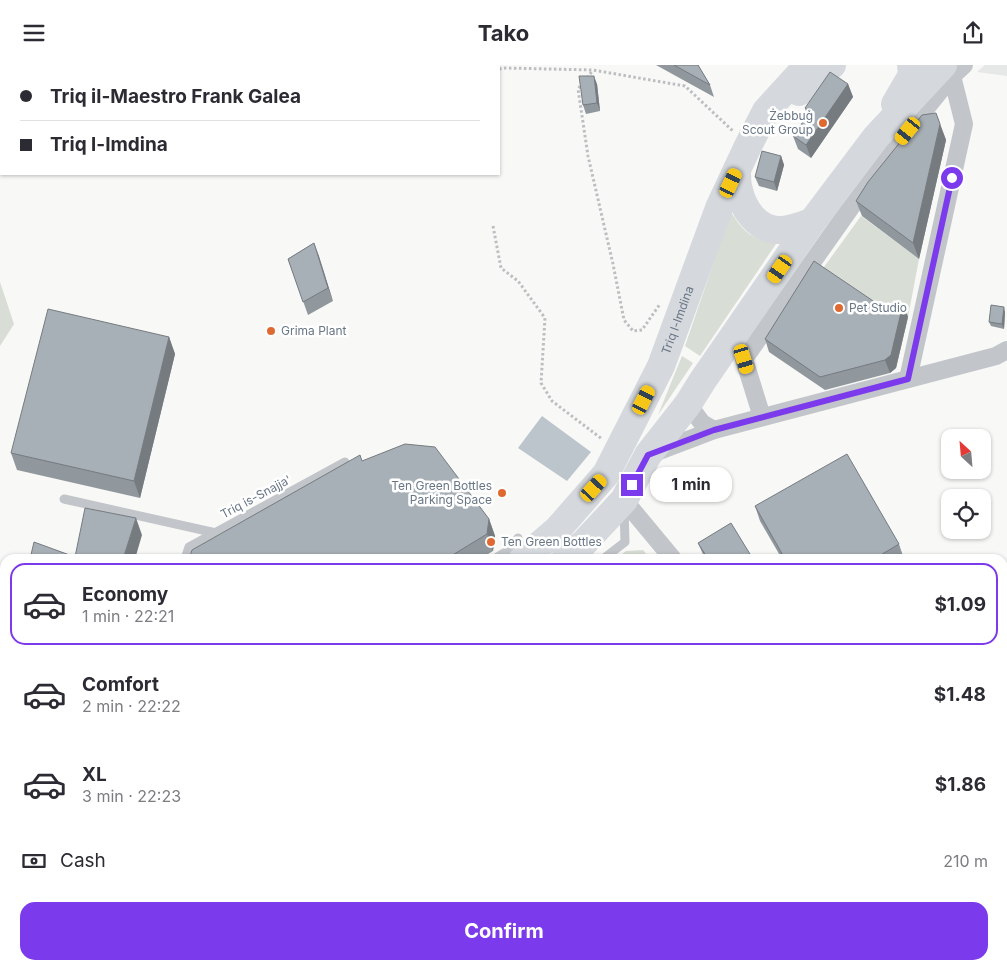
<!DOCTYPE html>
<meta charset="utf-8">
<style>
body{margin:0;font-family:Inter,sans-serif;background:#f2f2f3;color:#2b2b33;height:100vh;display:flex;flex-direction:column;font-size:19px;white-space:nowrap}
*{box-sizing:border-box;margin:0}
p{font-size:16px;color:#7c7c81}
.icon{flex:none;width:28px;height:28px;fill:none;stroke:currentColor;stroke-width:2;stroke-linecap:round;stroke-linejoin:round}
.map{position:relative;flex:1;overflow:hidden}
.details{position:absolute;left:0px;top:489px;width:1008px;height:416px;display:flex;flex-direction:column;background:#fff;border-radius:15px 15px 0 0;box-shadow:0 1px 4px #0004}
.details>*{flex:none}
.hud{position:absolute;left:0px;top:0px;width:500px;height:110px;box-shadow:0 1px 4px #0004;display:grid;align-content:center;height:110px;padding:0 20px;background:#fff}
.needle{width:32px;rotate:334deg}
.fabs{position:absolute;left:941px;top:364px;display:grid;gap:10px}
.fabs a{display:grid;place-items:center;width:50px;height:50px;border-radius:10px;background:#fff;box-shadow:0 1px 4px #0004;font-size:25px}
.end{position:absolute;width:22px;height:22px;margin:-11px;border:6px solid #7c3aed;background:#fff;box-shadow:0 0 0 2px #fff}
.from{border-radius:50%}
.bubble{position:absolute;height:35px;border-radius:15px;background:#fff;box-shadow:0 1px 4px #0004;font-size:16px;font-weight:700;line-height:35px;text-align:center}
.car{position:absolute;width:15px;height:30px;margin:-15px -8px;border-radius:6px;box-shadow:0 0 4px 1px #0007;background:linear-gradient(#f5c518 24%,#345 0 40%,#f5c518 0 76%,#345 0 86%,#f5c518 0)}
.hud b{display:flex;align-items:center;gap:18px;height:48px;font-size:19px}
.hud b+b{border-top:1px solid #e1e1e2}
.hud i{width:12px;height:12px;background:#2b2b33}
ul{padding:9px 0 0;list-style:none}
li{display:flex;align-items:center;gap:15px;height:82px;margin:0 10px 8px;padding:0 10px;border:2px solid transparent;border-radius:15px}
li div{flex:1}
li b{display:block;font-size:19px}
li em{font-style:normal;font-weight:700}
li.active{border-color:#7c3aed}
li>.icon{width:45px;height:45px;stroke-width:1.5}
.pay{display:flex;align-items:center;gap:12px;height:55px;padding:0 20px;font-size:19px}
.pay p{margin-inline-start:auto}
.action{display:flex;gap:10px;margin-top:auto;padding:10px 20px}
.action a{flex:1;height:58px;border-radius:15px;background:#7c3aed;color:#fff;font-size:20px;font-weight:700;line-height:58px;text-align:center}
header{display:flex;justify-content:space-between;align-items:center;height:65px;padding:0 20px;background:#fff;font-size:22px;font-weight:700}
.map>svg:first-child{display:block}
.built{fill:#e6e7e7}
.green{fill:#d8ddd5}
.water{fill:#bcc5cb}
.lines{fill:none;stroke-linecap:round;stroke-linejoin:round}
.path{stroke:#bcbec1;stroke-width:3;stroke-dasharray:2.5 2.5;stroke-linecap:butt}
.lane{stroke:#c2c5c9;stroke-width:9}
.street{stroke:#c2c5c9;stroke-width:18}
.highway{stroke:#d5d9dd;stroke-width:28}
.wall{fill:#90979d}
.shaded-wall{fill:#767b80}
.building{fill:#a8b0b7;stroke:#767b80}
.route{stroke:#7c3aed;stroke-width:6}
.poi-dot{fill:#de6931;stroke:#fff;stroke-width:2}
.labels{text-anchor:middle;stroke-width:5;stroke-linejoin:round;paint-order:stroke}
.poi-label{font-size:12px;fill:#687686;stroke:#fff;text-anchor:start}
.street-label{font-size:12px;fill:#687686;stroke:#fff}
</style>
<header><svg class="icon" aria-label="menu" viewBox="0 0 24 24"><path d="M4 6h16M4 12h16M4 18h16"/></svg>Tako<svg class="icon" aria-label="share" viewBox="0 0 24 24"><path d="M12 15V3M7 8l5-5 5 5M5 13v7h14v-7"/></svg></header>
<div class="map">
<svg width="1007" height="904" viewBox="0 0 1007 904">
<rect width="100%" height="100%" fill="#f8f8f6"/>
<g class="built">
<path d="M985 0H1007V11L977 7Z"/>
<path d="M581 900H759L738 904H581Z"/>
</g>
<g class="green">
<path d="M731 147C744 168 753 176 778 176L700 291 685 281Z"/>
<path d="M861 151 919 194 908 252 887 258 819 209Z"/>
<path d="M0 217 14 259 0 281Z"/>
<path d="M682 291 693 298 658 350Z"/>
<path d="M643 485 650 494H616L626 486Z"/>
<path d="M5 748V791L0 795V751Z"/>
<path d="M852 900 854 903 862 900H882L877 904H840Z"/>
</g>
<path class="water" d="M542 351 591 387 567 416 518 383Z"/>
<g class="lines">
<g class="path">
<path d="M275 0V1"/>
<path d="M499 4 505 3 593 5 685 21 734 67"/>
<path d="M587 13 593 5"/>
<path d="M583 17 578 24 588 91 613 199 624 255 633 266 642 265 660 239"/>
<path d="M493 161 501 203 518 216 545 253 541 318 552 336 602 374"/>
</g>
<g class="lane">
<path d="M64 434 216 468"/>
<path d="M185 494 189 482 345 397"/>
<path d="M494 494 507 486 518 473"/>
<path d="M603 494 625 477 624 443"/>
</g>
<g class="street">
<path d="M908 314 964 59 952 11"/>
<path d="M688 339 702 358 714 365"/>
<path d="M762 352 744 294 885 94 952 11 964 0"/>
<path d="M651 389 714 365 996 291 1007 285"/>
<path d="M624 435 673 494"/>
<path d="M1002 581 1007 576"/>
<path d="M1002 692 1007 699"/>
<path d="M1002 823 1007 816"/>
<path d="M794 904 811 900"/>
</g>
<g class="highway">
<path d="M799 27 806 19 832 0"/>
<path d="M895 39 912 10 911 0"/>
<path d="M737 105C737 112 737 119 739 125 743 144 757 164 778 165 789 166 802 160 812 157"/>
<path id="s1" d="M523 494 557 465 606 409 661 301 719 143 748 81 766 46 808 0"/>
<path d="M565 494 584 478 624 435 648 390 688 339 703 315 812 157 876 72 943 0"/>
<path d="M0 812 5 809"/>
<path d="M0 838 5 835"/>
<path d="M0 871H5"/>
<path d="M52 900 55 904"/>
<path d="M84 900V904"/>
</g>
</g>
<g class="wall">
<path d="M656 0H698L710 20 714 32Z"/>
<path d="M597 19 600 46 586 49 583 40Z"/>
<path d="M848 19 853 32 811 93 798 84 793 71 807 51 805 43Z"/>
<path d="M940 59 946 75 919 194 862 151 856 136Z"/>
<path d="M781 91 784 100 777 126 759 121 755 112Z"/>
<path d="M314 178 333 236 308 250 288 194Z"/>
<path d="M903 239 908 252 896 303 890 308 825 325 769 287 765 274Z"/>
<path d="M1005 247 1004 264 991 261 989 257Z"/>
<path d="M169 272 175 289 140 433 17 405 11 388Z"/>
<path d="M363 396 489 454 495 471 493 486 480 494H189Z"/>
<path d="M755 441 899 479 904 494H782L760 456Z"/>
<path d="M698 478 753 494H705Z"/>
</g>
<g class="shaded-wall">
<path d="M594 11 597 19 600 46 597 38Z"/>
<path d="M848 19 853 32 811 93 806 80Z"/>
<path d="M940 59 946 75 919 194 913 178Z"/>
<path d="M781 91 784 100 777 126 774 117Z"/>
<path d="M314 178 319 191 333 236 328 223Z"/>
<path d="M903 239 908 252 896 303 890 308 885 295Z"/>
<path d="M1004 242 1005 247 1004 264 1002 259Z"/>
<path d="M169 272 175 289 140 433 134 416Z"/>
<path d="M136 453 142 470 135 494H123Z"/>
<path d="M489 454 495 471 493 486 487 469Z"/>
<path d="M1007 767V792L1002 795V773Z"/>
</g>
<g class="building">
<path d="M674 0H698L710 20Z"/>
<path d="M830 7 848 19 806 80 793 71 810 47 805 43Z"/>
<path d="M579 11H594L597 38 583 40Z"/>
<path d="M936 48 940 59 913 178 856 136 868 117 922 50Z"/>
<path d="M762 86 781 91 774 117 755 112Z"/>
<path d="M314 178 328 223 303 237 288 194Z"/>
<path d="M814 196 885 244 903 239 891 290 885 295 820 312 765 274Z"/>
<path d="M991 240 1004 242 1002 259 989 257Z"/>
<path d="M48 244 169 272 134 416 11 388Z"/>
<path d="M405 379 435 382 489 454 487 469 446 494H189L192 485 360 390 362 396Z"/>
<path d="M847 389 899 479 874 494H785L755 441Z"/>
<path d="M85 443 136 453 123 494H30L34 477 75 492Z"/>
<path d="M731 458 753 494H708L698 478Z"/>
<path d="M1002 710 1007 717V767L1002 773Z"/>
</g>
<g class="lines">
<path class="route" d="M632 420 648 390 714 365 908 314 952 113"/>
</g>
<g class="poi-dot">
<circle cx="823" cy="58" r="5"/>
<circle cx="839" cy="243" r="5"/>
<circle cx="271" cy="266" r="5"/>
<circle cx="502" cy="428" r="5"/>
<circle cx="491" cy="477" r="5"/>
</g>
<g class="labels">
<g class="poi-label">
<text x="813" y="55" text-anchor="end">Żebbuġ<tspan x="813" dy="14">Scout Group</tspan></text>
<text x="849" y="247">Pet Studio</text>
<text x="281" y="270">Grima Plant</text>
<text x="492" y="425" text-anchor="end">Ten Green Bottles<tspan x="492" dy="14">Parking Space</tspan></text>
<text x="501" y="481">Ten Green Bottles</text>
</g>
<g class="street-label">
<text dy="4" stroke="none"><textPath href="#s1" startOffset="289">Triq l-Imdina</textPath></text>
<text transform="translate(256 432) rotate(-28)" y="4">Triq is-Snajja'</text>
</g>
</g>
</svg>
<div class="fabs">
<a><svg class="needle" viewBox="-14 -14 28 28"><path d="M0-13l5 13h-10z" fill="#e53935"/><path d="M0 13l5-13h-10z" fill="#7c7c81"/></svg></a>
<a><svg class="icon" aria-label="locate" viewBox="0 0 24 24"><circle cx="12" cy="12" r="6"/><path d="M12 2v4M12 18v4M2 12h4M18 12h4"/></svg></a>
</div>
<i class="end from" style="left:952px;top:113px"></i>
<i class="end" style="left:632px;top:420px"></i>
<div class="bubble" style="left:650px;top:402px;width:82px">1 min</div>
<i class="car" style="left:908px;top:66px;rotate:219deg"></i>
<i class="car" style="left:731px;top:118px;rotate:25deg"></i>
<i class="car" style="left:780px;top:204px;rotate:215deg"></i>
<i class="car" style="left:744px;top:294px;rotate:163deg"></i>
<i class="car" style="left:644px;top:335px;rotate:27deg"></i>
<i class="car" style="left:594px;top:423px;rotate:42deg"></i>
<div class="hud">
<b><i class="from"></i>Triq il-Maestro Frank Galea</b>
<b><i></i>Triq l-Imdina</b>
</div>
<section class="details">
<ul>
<li class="active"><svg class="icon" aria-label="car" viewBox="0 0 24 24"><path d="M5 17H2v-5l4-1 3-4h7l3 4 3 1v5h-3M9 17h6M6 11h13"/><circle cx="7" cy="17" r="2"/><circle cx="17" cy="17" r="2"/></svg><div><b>Economy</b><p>1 min · 22:21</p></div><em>$1.09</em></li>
<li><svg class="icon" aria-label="car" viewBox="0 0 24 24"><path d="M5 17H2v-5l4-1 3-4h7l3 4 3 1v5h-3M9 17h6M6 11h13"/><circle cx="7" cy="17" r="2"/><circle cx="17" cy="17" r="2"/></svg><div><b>Comfort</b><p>2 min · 22:22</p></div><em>$1.48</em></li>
<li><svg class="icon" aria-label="car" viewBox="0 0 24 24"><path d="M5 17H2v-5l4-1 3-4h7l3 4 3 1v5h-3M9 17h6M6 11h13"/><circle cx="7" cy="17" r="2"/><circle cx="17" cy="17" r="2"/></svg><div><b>XL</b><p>3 min · 22:23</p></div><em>$1.86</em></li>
</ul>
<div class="pay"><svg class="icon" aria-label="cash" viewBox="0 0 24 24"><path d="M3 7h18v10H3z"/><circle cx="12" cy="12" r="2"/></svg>Cash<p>210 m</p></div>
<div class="action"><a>Confirm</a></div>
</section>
</div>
